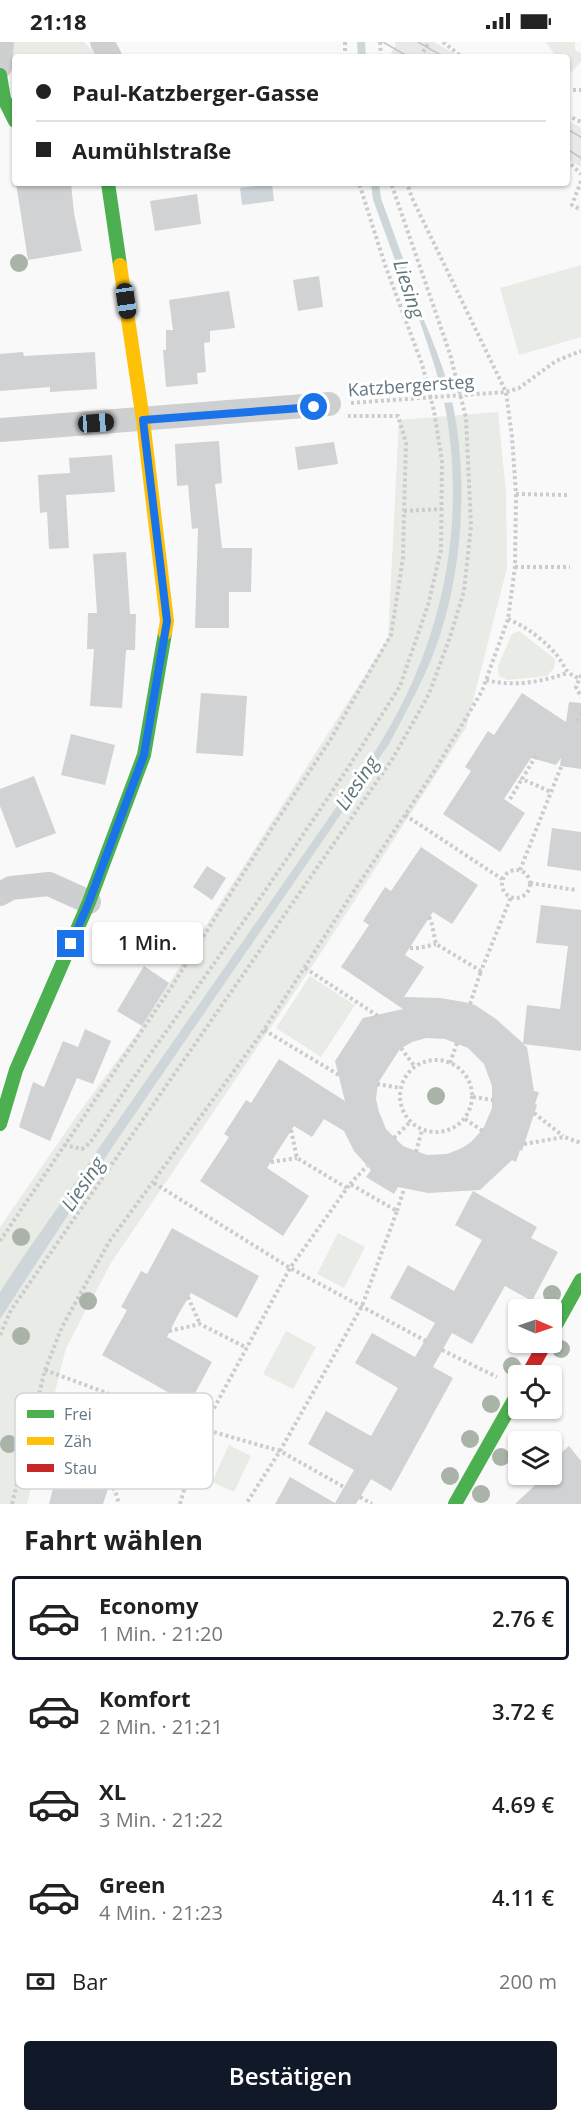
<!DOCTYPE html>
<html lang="de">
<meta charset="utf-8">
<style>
body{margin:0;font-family:"Open Sans",sans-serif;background:#f2f2f2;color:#222;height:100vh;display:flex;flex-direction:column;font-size:22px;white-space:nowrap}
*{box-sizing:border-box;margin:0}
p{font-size:20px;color:#767676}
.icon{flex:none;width:33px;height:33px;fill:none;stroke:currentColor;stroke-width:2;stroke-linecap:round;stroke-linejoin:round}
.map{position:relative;height:1462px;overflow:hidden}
.side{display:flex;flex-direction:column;background:#fff;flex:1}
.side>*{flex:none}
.guide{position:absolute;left:12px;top:12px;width:558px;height:132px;border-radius:6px;box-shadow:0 2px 4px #0004;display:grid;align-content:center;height:132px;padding:0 24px;background:#fff}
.needle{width:39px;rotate:92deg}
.tools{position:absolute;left:508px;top:1257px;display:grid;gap:12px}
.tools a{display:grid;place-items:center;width:54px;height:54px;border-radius:6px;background:#fff;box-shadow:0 2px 4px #0004;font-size:30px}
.end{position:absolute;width:27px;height:27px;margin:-14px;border:8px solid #1a73e8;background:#fff;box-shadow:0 0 0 3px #fff}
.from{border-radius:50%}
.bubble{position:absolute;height:42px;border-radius:6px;background:#fff;box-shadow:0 2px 4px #0004;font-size:20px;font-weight:600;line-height:42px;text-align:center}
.car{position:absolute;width:18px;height:36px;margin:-18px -9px;border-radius:8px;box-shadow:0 0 4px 2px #0007;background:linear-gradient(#222 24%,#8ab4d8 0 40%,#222 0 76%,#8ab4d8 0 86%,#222 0)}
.guide b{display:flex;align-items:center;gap:21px;height:57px;font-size:22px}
.guide b+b{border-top:2px solid #e0e0e0}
.guide i{width:15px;height:15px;background:#222}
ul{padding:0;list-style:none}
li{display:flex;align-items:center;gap:18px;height:84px;margin:0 12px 9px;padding:0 12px;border:3px solid transparent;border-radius:6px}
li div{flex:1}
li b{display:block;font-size:22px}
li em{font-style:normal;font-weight:600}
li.selected{border-color:#111827}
li>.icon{width:54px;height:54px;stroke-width:1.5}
h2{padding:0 24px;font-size:27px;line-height:72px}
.pay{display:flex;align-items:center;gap:15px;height:66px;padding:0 24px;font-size:22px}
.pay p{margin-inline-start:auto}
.cta{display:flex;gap:12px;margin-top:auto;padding:12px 24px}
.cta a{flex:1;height:69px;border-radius:6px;background:#111827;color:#fff;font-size:24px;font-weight:600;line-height:69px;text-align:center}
.status{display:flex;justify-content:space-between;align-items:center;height:42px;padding:0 30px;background:#fff;direction:ltr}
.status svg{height:16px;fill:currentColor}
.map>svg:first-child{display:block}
.built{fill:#e8e9e9}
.green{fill:#e8ebe6}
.water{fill:#ced6d9}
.pier{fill:#f9f9f9}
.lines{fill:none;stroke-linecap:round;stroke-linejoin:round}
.stream{stroke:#ced6d9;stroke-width:8}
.building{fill:#d0d2d3;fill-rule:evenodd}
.path{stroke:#cbcccd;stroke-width:4;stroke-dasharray:3 3;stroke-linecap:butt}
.street{stroke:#cecfd0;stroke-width:24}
.fast{stroke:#4caf50;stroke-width:14}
.slow{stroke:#ffc107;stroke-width:14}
.jam{stroke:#c62828;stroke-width:14}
.tram{stroke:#c3c5c6;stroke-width:1.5}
.tree{fill:#a9b3a7}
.route{stroke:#1a73e8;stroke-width:8}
.labels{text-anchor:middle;stroke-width:6;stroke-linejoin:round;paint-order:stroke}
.street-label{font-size:18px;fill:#657683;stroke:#fff}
.water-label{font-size:20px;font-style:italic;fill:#60757c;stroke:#fff}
.key{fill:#fff;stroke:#d1d6da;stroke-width:1.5}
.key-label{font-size:16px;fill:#657683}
</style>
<div class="status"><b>21:18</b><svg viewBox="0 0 49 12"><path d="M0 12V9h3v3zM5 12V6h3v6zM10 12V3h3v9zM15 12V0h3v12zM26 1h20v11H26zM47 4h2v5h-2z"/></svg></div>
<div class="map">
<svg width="581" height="1462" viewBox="0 0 581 1462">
<rect width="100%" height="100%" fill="#f9f9f9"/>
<g class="built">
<path d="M394 0H434L460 15H393L390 13 396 2Z"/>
<path d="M567 78 581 86V125L567 117Z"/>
</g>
<g class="green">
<path d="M14 0H84L98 15H15V56L11 14Z"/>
<path d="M546 0H575V8L581 11V19L572 30 567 26V15H556Z"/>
<path d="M581 223V295L519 313 500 246Z"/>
<path d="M498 370 506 451 507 526 466 686 311 926 111 1221 66 1306 27 1462H0V1185L76 1075 142 984 388 597 399 378Z"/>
<path d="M519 589 555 617 554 626 547 634 507 638 499 634 498 624 512 592Z"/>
<path d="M310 934 355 963 321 1015 276 986Z"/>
<path d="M338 1191 365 1205 344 1246 317 1232Z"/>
<path d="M286 1289 316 1305 293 1347 263 1332Z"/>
<path d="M229 1403 251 1414 234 1450 212 1440Z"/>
</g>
<g class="water">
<path d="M272 142 274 159 242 163 240 146Z"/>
<path d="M404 231C421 273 442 315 452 359 468 431 463 521 441 590 429 629 408 666 389 702L113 1104 0 1277V1250L19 1221 374 711C439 610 466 495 447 375 439 327 418 278 404 231Z"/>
</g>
<path class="pier" d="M452 349 455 360 441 361 438 350Z"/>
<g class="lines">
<g class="stream">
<path d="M361 0 362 15"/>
<path d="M375 141 377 157 407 239"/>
</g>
</g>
<g class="building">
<path d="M16 141H71L74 171 82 209 28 218Z"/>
<path d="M197 152 201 182 155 189 150 159Z"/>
<path d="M319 234 323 265 298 269 293 238Z"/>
<path d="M229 249 235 286 210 289V300L204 301 206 330 197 331 198 342 166 345 163 308H166V288H173L169 258Z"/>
<path d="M23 310 24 314 95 310 97 347 50 350V345L0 349V312Z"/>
<path d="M219 399 222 441 215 442 222 506H252L251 550H229V586H195L198 486 192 487 188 443 177 444 175 402Z"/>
<path d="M334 400 338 422 298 428 295 405Z"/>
<path d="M112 413 115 450 66 453 69 506 49 507 47 470 40 471 38 433 70 431 69 416Z"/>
<path d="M126 510 130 572H136L135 608H126L122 666 90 664 94 607H87L88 571H97L93 512Z"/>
<path d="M201 651 247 654 243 714 196 711Z"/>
<path d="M522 651 566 680 569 660 581 661V727L560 724 561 716 556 723 531 716 504 757 525 771 500 810 443 772 471 729 465 725 488 689 494 693Z"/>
<path d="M71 692 115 703 105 743 61 733Z"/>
<path d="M34 734 56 791 16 806 0 764V747Z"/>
<path d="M552 786 581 790V829L547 824Z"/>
<path d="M421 805 478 843 452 882 433 870 419 891 405 913 424 925 404 955 440 956 464 960 475 963 496 977 523 1001 527 963 560 967 568 904 536 901 541 863 581 868V1009L523 1002 527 1005 534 1049 539 1050 535 1062 537 1063 522 1109 520 1108 516 1120 512 1118 480 1148 428 1151 398 1145 394 1152 366 1135 371 1128 354 1109 344 1089 324 1077 312 1095 294 1084 267 1126 309 1154 283 1194 200 1139 229 1095 224 1092 246 1058 251 1061 279 1017 345 1059 335 1019 363 976 403 967 341 925 369 883 363 879 385 845 391 849ZM426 996 445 997 468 1006 484 1022 492 1044V1066L483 1087 471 1100 462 1106 447 1112 427 1113 403 1104 386 1087 379 1070 376 1057 378 1041 400 1007 412 1000Z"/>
<path d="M207 824 226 836 212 858 193 845Z"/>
<path d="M144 924 169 941 142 984 117 969Z"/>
<path d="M85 987 111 999 93 1042 77 1036 50 1099 19 1085 33 1040 44 1045 63 999 78 1005Z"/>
<path d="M473 1149 537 1185 531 1196 558 1210 532 1259 505 1244 472 1302 452 1291 433 1325 453 1336 391 1449 371 1437 356 1462H275L290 1435 335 1461 354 1428 308 1402 326 1369 371 1394 398 1346 355 1321 372 1291 415 1315 435 1281 390 1256 408 1223 454 1249 482 1198 455 1183Z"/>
<path d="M172 1186 259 1234 237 1276 191 1251 178 1273 167 1295 212 1320 189 1362 102 1313 127 1268 121 1265 141 1229 147 1232Z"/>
<path d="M77 1376 173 1401 161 1447 112 1435 103 1462H49L58 1426 64 1427Z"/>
<path d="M569 1404 581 1419V1462H515L547 1432H552V1419Z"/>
</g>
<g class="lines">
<g class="path">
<path d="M345 0V15"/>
<path d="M380 0 381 15"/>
<path d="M443 0 462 15"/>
<path d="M420 15 429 0"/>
<path d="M567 48H581"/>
<path d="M567 73 581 80"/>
<path d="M567 118 581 132"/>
<path d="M581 139 572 163 581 168"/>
<path d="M351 361 506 350 519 346 556 319 581 309"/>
<path d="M516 452 570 453"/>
<path d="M404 469 442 467"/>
<path d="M515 525H570"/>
<path d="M508 577C527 585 547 600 559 616 567 628 565 630 578 636"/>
<path d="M581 633 576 645 581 655"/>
<path d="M486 638C512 645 542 640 567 631"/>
<path d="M577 679 581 671"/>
<path d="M536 714 522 737 551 750"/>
<path d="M510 757 522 737"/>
<path d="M405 773 502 837"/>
<path d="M520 828 561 725"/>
<circle cx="516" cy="842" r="14"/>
<path d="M530 841 576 848"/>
<path d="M429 875 431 878 436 902 481 929 511 855"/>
<path d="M410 906H419L436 902"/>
<path d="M305 926 378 974"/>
<path d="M470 962 481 929"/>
<path d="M264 988 339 1033"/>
<path d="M401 1006 415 1025"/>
<circle cx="436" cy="1054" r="36"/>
<path d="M450 1021 457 1001"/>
<path d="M377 1042 400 1046"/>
<path d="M473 1055 493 1058"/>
<path d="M534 1071 563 1094"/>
<path d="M465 1077 483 1089"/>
<path d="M291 1088 297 1116 347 1146"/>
<path d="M394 1096 410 1080"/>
<path d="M524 1102 564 1095 581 1101"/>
<path d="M64 1103 82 1107 90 1101 130 1041 265 849 348 726 400 644 428 563 441 508 442 419 434 369 422 322 385 223 359 141"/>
<path d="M416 1110 422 1088"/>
<path d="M271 1120 297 1116"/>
<path d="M154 1141 290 1226 426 1299"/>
<path d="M350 1142 367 1124"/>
<path d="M397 1169 404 1147"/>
<path d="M0 1199 172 944 272 786 329 700 391 593 403 516 404 469 406 401 398 374H348"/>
<path d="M188 1255 200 1282"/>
<path d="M169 1289 200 1282 247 1306"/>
<path d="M0 1293 11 1268 393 716 429 652 450 595 464 549 471 484 466 376 450 312 391 141"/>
<path d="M442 1308 497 1335"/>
<path d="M45 1328 203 1387 280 1409 344 1445"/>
<path d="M108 1442 115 1448 119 1462"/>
<path d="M360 1455 372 1462"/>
<path d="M12 1462 45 1328 62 1285 109 1200 264 988 352 852 435 728 482 649 508 577 515 525 516 452 512 395 506 350 412 156 407 141"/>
<path d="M180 1462 200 1392 290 1226 350 1142 397 1169 362 1264 280 1409 246 1462"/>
</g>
<g class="street">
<path d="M102 0 110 15"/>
<path d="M0 25 2 0"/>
<path d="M0 388 329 362"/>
<path d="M0 852 11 846 49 842 89 860"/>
</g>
<g class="fast">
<path d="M0 33 4 57 15 79"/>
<path d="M108 141 120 223"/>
<path d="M0 1082 16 1028 89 860 144 713 165 591"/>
<path d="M552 1290 581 1238"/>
<path d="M455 1462 519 1349"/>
</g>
<path class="slow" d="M120 223 143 378 167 579 165 591"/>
<path class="jam" d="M527 1334 546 1300"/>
<g class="tram">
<path d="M383 0 409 15"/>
<path d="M418 0 444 15"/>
<path d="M567 87 581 95"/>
<path d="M567 107 581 116"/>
</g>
</g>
<g class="tree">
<circle cx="19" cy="221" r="9"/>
<circle cx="436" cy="1054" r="9"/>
<circle cx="21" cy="1195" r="9"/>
<circle cx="552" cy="1252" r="9"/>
<circle cx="88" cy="1259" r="9"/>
<circle cx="21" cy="1294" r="9"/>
<circle cx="561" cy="1307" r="9"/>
<circle cx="512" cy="1324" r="9"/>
<circle cx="491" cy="1362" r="9"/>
<circle cx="470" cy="1397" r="9"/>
<circle cx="9" cy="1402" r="9"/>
<circle cx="501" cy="1415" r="9"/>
<circle cx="450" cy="1434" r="9"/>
<circle cx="481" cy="1452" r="9"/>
</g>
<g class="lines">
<path class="route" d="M71 902 89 860 144 713 167 579 143 378 314 365"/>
</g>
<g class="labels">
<g class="street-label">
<text transform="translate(411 344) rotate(-4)" y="6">Katzbergersteg</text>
</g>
<g class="water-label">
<text transform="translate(409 247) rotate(72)" y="7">Liesing</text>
<text transform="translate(357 741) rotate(-56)" y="7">Liesing</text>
<text transform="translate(83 1142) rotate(-56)" y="7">Liesing</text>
</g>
</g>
<rect x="15" y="1351" width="198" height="96" rx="9" class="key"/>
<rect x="27" y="1368" width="27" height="8" fill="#4caf50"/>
<rect x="27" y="1395" width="27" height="8" fill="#ffc107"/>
<rect x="27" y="1422" width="27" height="8" fill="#c62828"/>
<g class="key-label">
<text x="64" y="1378">Frei</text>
<text x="64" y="1405">Zäh</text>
<text x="64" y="1432">Stau</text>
</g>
</svg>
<div class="tools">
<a><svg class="needle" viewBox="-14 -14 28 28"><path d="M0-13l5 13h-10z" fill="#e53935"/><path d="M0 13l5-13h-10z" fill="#767676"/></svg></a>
<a><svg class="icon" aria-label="locate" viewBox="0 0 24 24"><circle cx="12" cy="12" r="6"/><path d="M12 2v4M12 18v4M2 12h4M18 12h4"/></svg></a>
<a><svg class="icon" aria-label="layers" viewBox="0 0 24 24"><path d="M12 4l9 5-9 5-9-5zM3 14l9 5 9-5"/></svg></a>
</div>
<i class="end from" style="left:314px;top:365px"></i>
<i class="end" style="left:71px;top:902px"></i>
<div class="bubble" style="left:92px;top:880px;width:111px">1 Min.</div>
<i class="car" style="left:126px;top:259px;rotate:172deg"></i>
<i class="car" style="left:96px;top:381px;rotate:86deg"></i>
<div class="guide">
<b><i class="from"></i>Paul-Katzberger-Gasse</b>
<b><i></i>Aumühlstraße</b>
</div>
</div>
<section class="side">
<h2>Fahrt wählen</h2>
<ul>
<li class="selected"><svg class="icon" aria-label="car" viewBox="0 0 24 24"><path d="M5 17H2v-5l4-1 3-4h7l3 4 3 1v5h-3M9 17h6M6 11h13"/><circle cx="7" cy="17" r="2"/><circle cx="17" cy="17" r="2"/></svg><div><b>Economy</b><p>1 Min. · 21:20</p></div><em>2.76 €</em></li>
<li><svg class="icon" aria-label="car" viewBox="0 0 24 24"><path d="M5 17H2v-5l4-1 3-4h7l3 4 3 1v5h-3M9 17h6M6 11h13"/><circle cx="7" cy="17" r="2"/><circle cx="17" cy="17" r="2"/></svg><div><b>Komfort</b><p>2 Min. · 21:21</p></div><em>3.72 €</em></li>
<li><svg class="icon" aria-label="car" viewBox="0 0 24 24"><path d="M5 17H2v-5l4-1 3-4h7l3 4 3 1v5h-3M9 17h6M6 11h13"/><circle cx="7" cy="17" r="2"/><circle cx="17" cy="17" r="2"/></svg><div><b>XL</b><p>3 Min. · 21:22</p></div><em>4.69 €</em></li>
<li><svg class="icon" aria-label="car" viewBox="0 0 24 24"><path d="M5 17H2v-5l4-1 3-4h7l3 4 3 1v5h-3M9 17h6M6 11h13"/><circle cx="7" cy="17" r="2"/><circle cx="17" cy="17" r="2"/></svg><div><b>Green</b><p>4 Min. · 21:23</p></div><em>4.11 €</em></li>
</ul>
<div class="pay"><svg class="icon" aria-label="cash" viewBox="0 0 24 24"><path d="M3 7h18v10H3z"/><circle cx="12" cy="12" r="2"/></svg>Bar<p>200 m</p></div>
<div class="cta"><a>Bestätigen</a></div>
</section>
